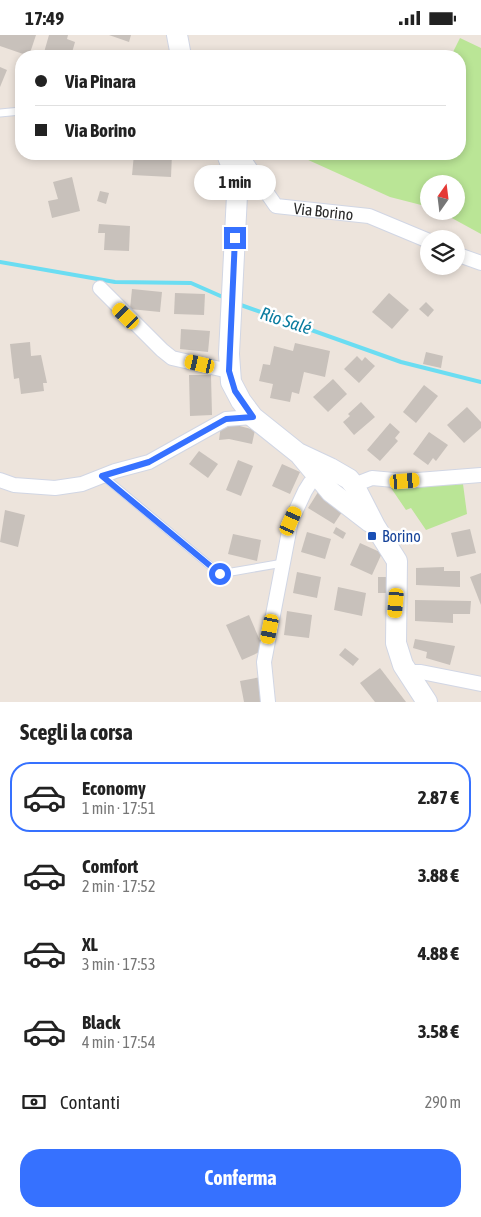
<!DOCTYPE html>
<html lang="it">
<meta charset="utf-8">
<style>
body{margin:0;font-family:"Asap Condensed",sans-serif;background:#f6f6f6;color:#222;height:100vh;display:flex;flex-direction:column;font-size:19px;white-space:nowrap}
*{box-sizing:border-box;margin:0}
p{font-size:16px;color:#767676}
.icon{flex:none;width:28px;height:28px;fill:none;stroke:currentColor;stroke-width:2;stroke-linecap:round;stroke-linejoin:round}
.map{position:relative;height:667px;overflow:hidden}
.sheet{display:flex;flex-direction:column;background:#fff;flex:1}
.sheet>*{flex:none}
.banner{position:absolute;left:15px;top:15px;width:451px;height:110px;border-radius:20px;box-shadow:0 2px 8px #0003;display:grid;align-content:center;height:110px;padding:0 20px;background:#fff}
.needle{width:32px;rotate:14deg}
.buttons{position:absolute;left:420px;top:140px;display:grid;gap:10px}
.buttons a{display:grid;place-items:center;width:45px;height:45px;border-radius:50%;background:#fff;box-shadow:0 2px 8px #0003;font-size:25px}
.end{position:absolute;width:22px;height:22px;margin:-11px;border:6px solid #3671ff;background:#fff;box-shadow:0 0 0 2px #fff}
.from{border-radius:50%}
.bubble{position:absolute;height:35px;border-radius:18px;background:#fff;box-shadow:0 2px 8px #0003;font-size:16px;font-weight:700;line-height:35px;text-align:center}
.car{position:absolute;width:15px;height:30px;margin:-15px -8px;border-radius:6px;box-shadow:0 0 4px 1px #0007;background:linear-gradient(#f5c518 24%,#345 0 40%,#f5c518 0 76%,#345 0 86%,#f5c518 0)}
.banner b{display:flex;align-items:center;gap:18px;height:48px;font-size:19px}
.banner b+b{border-top:1px solid #e0e0e0}
.banner i{width:12px;height:12px;background:#222}
ul{padding:0;list-style:none}
li{display:flex;align-items:center;gap:15px;height:70px;margin:0 10px 8px;padding:0 10px;border:2px solid transparent;border-radius:20px}
li div{flex:1}
li b{display:block;font-size:19px}
li em{font-style:normal;font-weight:700}
li.current{border-color:#3671ff}
li>.icon{width:45px;height:45px;stroke-width:1.5}
h2{padding:0 20px;font-size:22px;line-height:60px}
.pay{display:flex;align-items:center;gap:12px;height:55px;padding:0 20px;font-size:19px}
.pay p{margin-inline-start:auto}
.action{display:flex;gap:10px;margin-top:auto;padding:10px 20px}
.action a{flex:1;height:58px;border-radius:20px;background:#3671ff;color:#fff;font-size:20px;font-weight:700;line-height:58px;text-align:center}
.status{display:flex;justify-content:space-between;align-items:center;height:35px;padding:0 25px;background:#fff;direction:ltr}
.status svg{height:14px;fill:currentColor}
.map>svg:first-child{display:block}
.green{fill:#bae596}
.lines{fill:none;stroke-linecap:round;stroke-linejoin:round}
.stream{stroke:#6bddf2;stroke-width:4}
.building{fill:#c8c1bb}
.lane-casing{stroke:#d1d6e4;stroke-width:9}
.street-casing{stroke:#d1d6e4;stroke-width:16}
.secondary-casing{stroke:#d1d6e4;stroke-width:22}
.lane{stroke:#fff;stroke-width:7}
.street{stroke:#fff;stroke-width:14}
.secondary{stroke:#fff;stroke-width:20}
.route{stroke:#3671ff;stroke-width:6}
.transit-dot{fill:#1a4fb4;stroke:#fff;stroke-width:2}
.labels{text-anchor:middle;stroke-width:5;stroke-linejoin:round;paint-order:stroke}
.street-label{font-size:16px;fill:#2a2a2a;stroke:#fff}
.transit-label{font-size:16px;fill:#164399;stroke:#fff;text-anchor:start}
.water-label{font-size:18px;font-style:italic;fill:#097b9f;stroke:#fff}
</style>
<div class="status"><b>17:49</b><svg viewBox="0 0 49 12"><path d="M0 12V9h3v3zM5 12V6h3v6zM10 12V3h3v9zM15 12V0h3v12zM26 1h20v11H26zM47 4h2v5h-2z"/></svg></div>
<div class="map">
<svg width="481" height="667" viewBox="0 0 481 667">
<rect width="100%" height="100%" fill="#ede4dc"/>
<g class="green">
<path d="M460 3 481 13V199L439 176H456V149H429V172L390 162 295 119H460V21H451Z"/>
<path d="M463 449 467 479 426 495 411 473 406 475 391 453Z"/>
</g>
<g class="lines">
<g class="stream">
<path d="M0 227 115 247 191 248 225 263"/>
<path d="M238 269 401 327 481 347"/>
</g>
</g>
<g class="building">
<path d="M0 0H36L29 21 0 11Z"/>
<path d="M49 0H68L67 4 75 7 71 21H43Z"/>
<path d="M109 0H131L129 7Z"/>
<path d="M0 32 7 35 0 52Z"/>
<path d="M134 119H172L171 142 132 140Z"/>
<path d="M72 142 80 176 52 183 48 166 58 164 53 147Z"/>
<path d="M100 156 109 158 106 169 97 166Z"/>
<path d="M99 189 130 191 129 216 104 215 105 198H98Z"/>
<path d="M132 254 162 257 160 277 130 274Z"/>
<path d="M175 258 205 259 204 280 174 279Z"/>
<path d="M389 258 409 275 392 294 372 277Z"/>
<path d="M426 267 434 275 428 282 419 274Z"/>
<path d="M181 294 210 296 208 317 180 314Z"/>
<path d="M30 307 31 321 41 320 47 348H43L44 356 21 359 19 343 14 344 10 309Z"/>
<path d="M295 308 330 316 325 342 304 337 299 359 292 357 290 367 270 363 273 349 259 346 263 329 270 330 274 311 293 316Z"/>
<path d="M426 317 443 321 441 333 423 329Z"/>
<path d="M357 321 362 326 365 322 375 331 359 348 344 334Z"/>
<path d="M189 340H211L212 380 190 381Z"/>
<path d="M333 344 347 359 328 377 313 362Z"/>
<path d="M424 350 438 361 416 388 403 377Z"/>
<path d="M361 367 375 382 354 400 343 387 350 381 348 379Z"/>
<path d="M467 372 481 387V393L464 408 447 390Z"/>
<path d="M390 388 400 397 395 403 398 406 380 426 367 415Z"/>
<path d="M232 389 255 395 252 409 229 404 219 405 221 390Z"/>
<path d="M429 397 448 410 436 426 433 423 428 430 413 419Z"/>
<path d="M199 416 218 429 208 443 189 429Z"/>
<path d="M238 425 253 431 241 461 226 455Z"/>
<path d="M282 429 300 437 290 459 272 451Z"/>
<path d="M320 454 344 474 334 489 308 473Z"/>
<path d="M5 475 25 480 18 512 0 507Z"/>
<path d="M336 492 346 498 343 504 333 498Z"/>
<path d="M470 494 476 518 457 522 451 498Z"/>
<path d="M307 497 331 504 325 524 301 517Z"/>
<path d="M233 499 261 505 257 526 228 519Z"/>
<path d="M360 508 382 518 372 540 350 530Z"/>
<path d="M444 532V536H460V552L416 550V533Z"/>
<path d="M297 537 321 542 317 563 293 558Z"/>
<path d="M481 538V570L470 542Z"/>
<rect x="378" y="542" width="12" height="16"/>
<path d="M338 552 366 558 362 581 334 575Z"/>
<path d="M415 565 471 566 470 579H453V588L415 586Z"/>
<path d="M287 576 312 580 309 603 284 600Z"/>
<path d="M249 580 264 615 242 625 226 590Z"/>
<path d="M415 604 455 611 450 630 426 623 427 617 413 613Z"/>
<path d="M345 613 359 624 353 631 339 620Z"/>
<path d="M380 633 406 667H375L360 648Z"/>
<path d="M261 642 265 667H244L240 646Z"/>
</g>
<g class="lines">
<defs>
<g id="lane">
<path d="M0 78 21 76"/>
<path d="M103 441 220 539 283 528"/>
</g>
<g id="street">
<path id="s1" d="M240 119 276 171 369 181 429 206"/>
<path d="M456 219 481 228"/>
<path d="M100 253 162 315 172 323 229 336"/>
<path d="M0 445 14 450 55 453 82 449 115 436 149 427 226 384 253 382"/>
<path d="M354 450 372 443 405 446 481 440"/>
<path d="M407 637H421L481 649"/>
<path d="M268 667 264 627 291 486 305 456 310 448 324 437"/>
</g>
<g id="secondary">
<path d="M177 0 181 21"/>
<path d="M227 119 233 135 237 160 229 319 231 347 241 366 253 382 298 418 330 433 349 444 354 450 375 491 397 526 396 608 403 630 427 667"/>
<path d="M301 421 331 457 370 487"/>
</g>
</defs>
<use href="#lane" class="lane-casing"/>
<use href="#street" class="street-casing"/>
<use href="#secondary" class="secondary-casing"/>
<use href="#lane" class="lane"/>
<use href="#street" class="street"/>
<use href="#secondary" class="secondary"/>
</g>
<g class="lines">
<path class="route" d="M220 539 102 441 149 427 226 384 253 382 235 356 229 336 235 203"/>
</g>
<rect class="transit-dot" x="367" y="496" width="10" height="10" rx="2.5"/>
<g class="labels">
<g class="street-label">
<text dy="6" stroke="none"><textPath href="#s1" startOffset="111">Via Borino</textPath></text>
</g>
<g class="transit-label">
<text x="382" y="507">Borino</text>
</g>
<g class="water-label">
<text transform="translate(286 286) rotate(18)" y="6">Rio Salé</text>
</g>
</g>
</svg>
<div class="buttons">
<a><svg class="needle" viewBox="-14 -14 28 28"><path d="M0-13l5 13h-10z" fill="#e53935"/><path d="M0 13l5-13h-10z" fill="#767676"/></svg></a>
<a><svg class="icon" aria-label="layers" viewBox="0 0 24 24"><path d="M12 4l9 5-9 5-9-5zM3 14l9 5 9-5"/></svg></a>
</div>
<i class="end from" style="left:220px;top:539px"></i>
<i class="end" style="left:235px;top:203px"></i>
<div class="bubble" style="left:194px;top:130px;width:82px">1 min</div>
<i class="car" style="left:126px;top:281px;rotate:314deg"></i>
<i class="car" style="left:200px;top:329px;rotate:283deg"></i>
<i class="car" style="left:405px;top:446px;rotate:85deg"></i>
<i class="car" style="left:291px;top:486px;rotate:24deg"></i>
<i class="car" style="left:396px;top:568px;rotate:185deg"></i>
<i class="car" style="left:270px;top:594px;rotate:191deg"></i>
<div class="banner">
<b><i class="from"></i>Via Pinara</b>
<b><i></i>Via Borino</b>
</div>
</div>
<section class="sheet">
<h2>Scegli la corsa</h2>
<ul>
<li class="current"><svg class="icon" aria-label="car" viewBox="0 0 24 24"><path d="M5 17H2v-5l4-1 3-4h7l3 4 3 1v5h-3M9 17h6M6 11h13"/><circle cx="7" cy="17" r="2"/><circle cx="17" cy="17" r="2"/></svg><div><b>Economy</b><p>1 min · 17:51</p></div><em>2.87 €</em></li>
<li><svg class="icon" aria-label="car" viewBox="0 0 24 24"><path d="M5 17H2v-5l4-1 3-4h7l3 4 3 1v5h-3M9 17h6M6 11h13"/><circle cx="7" cy="17" r="2"/><circle cx="17" cy="17" r="2"/></svg><div><b>Comfort</b><p>2 min · 17:52</p></div><em>3.88 €</em></li>
<li><svg class="icon" aria-label="car" viewBox="0 0 24 24"><path d="M5 17H2v-5l4-1 3-4h7l3 4 3 1v5h-3M9 17h6M6 11h13"/><circle cx="7" cy="17" r="2"/><circle cx="17" cy="17" r="2"/></svg><div><b>XL</b><p>3 min · 17:53</p></div><em>4.88 €</em></li>
<li><svg class="icon" aria-label="car" viewBox="0 0 24 24"><path d="M5 17H2v-5l4-1 3-4h7l3 4 3 1v5h-3M9 17h6M6 11h13"/><circle cx="7" cy="17" r="2"/><circle cx="17" cy="17" r="2"/></svg><div><b>Black</b><p>4 min · 17:54</p></div><em>3.58 €</em></li>
</ul>
<div class="pay"><svg class="icon" aria-label="cash" viewBox="0 0 24 24"><path d="M3 7h18v10H3z"/><circle cx="12" cy="12" r="2"/></svg>Contanti<p>290 m</p></div>
<div class="action"><a>Conferma</a></div>
</section>
